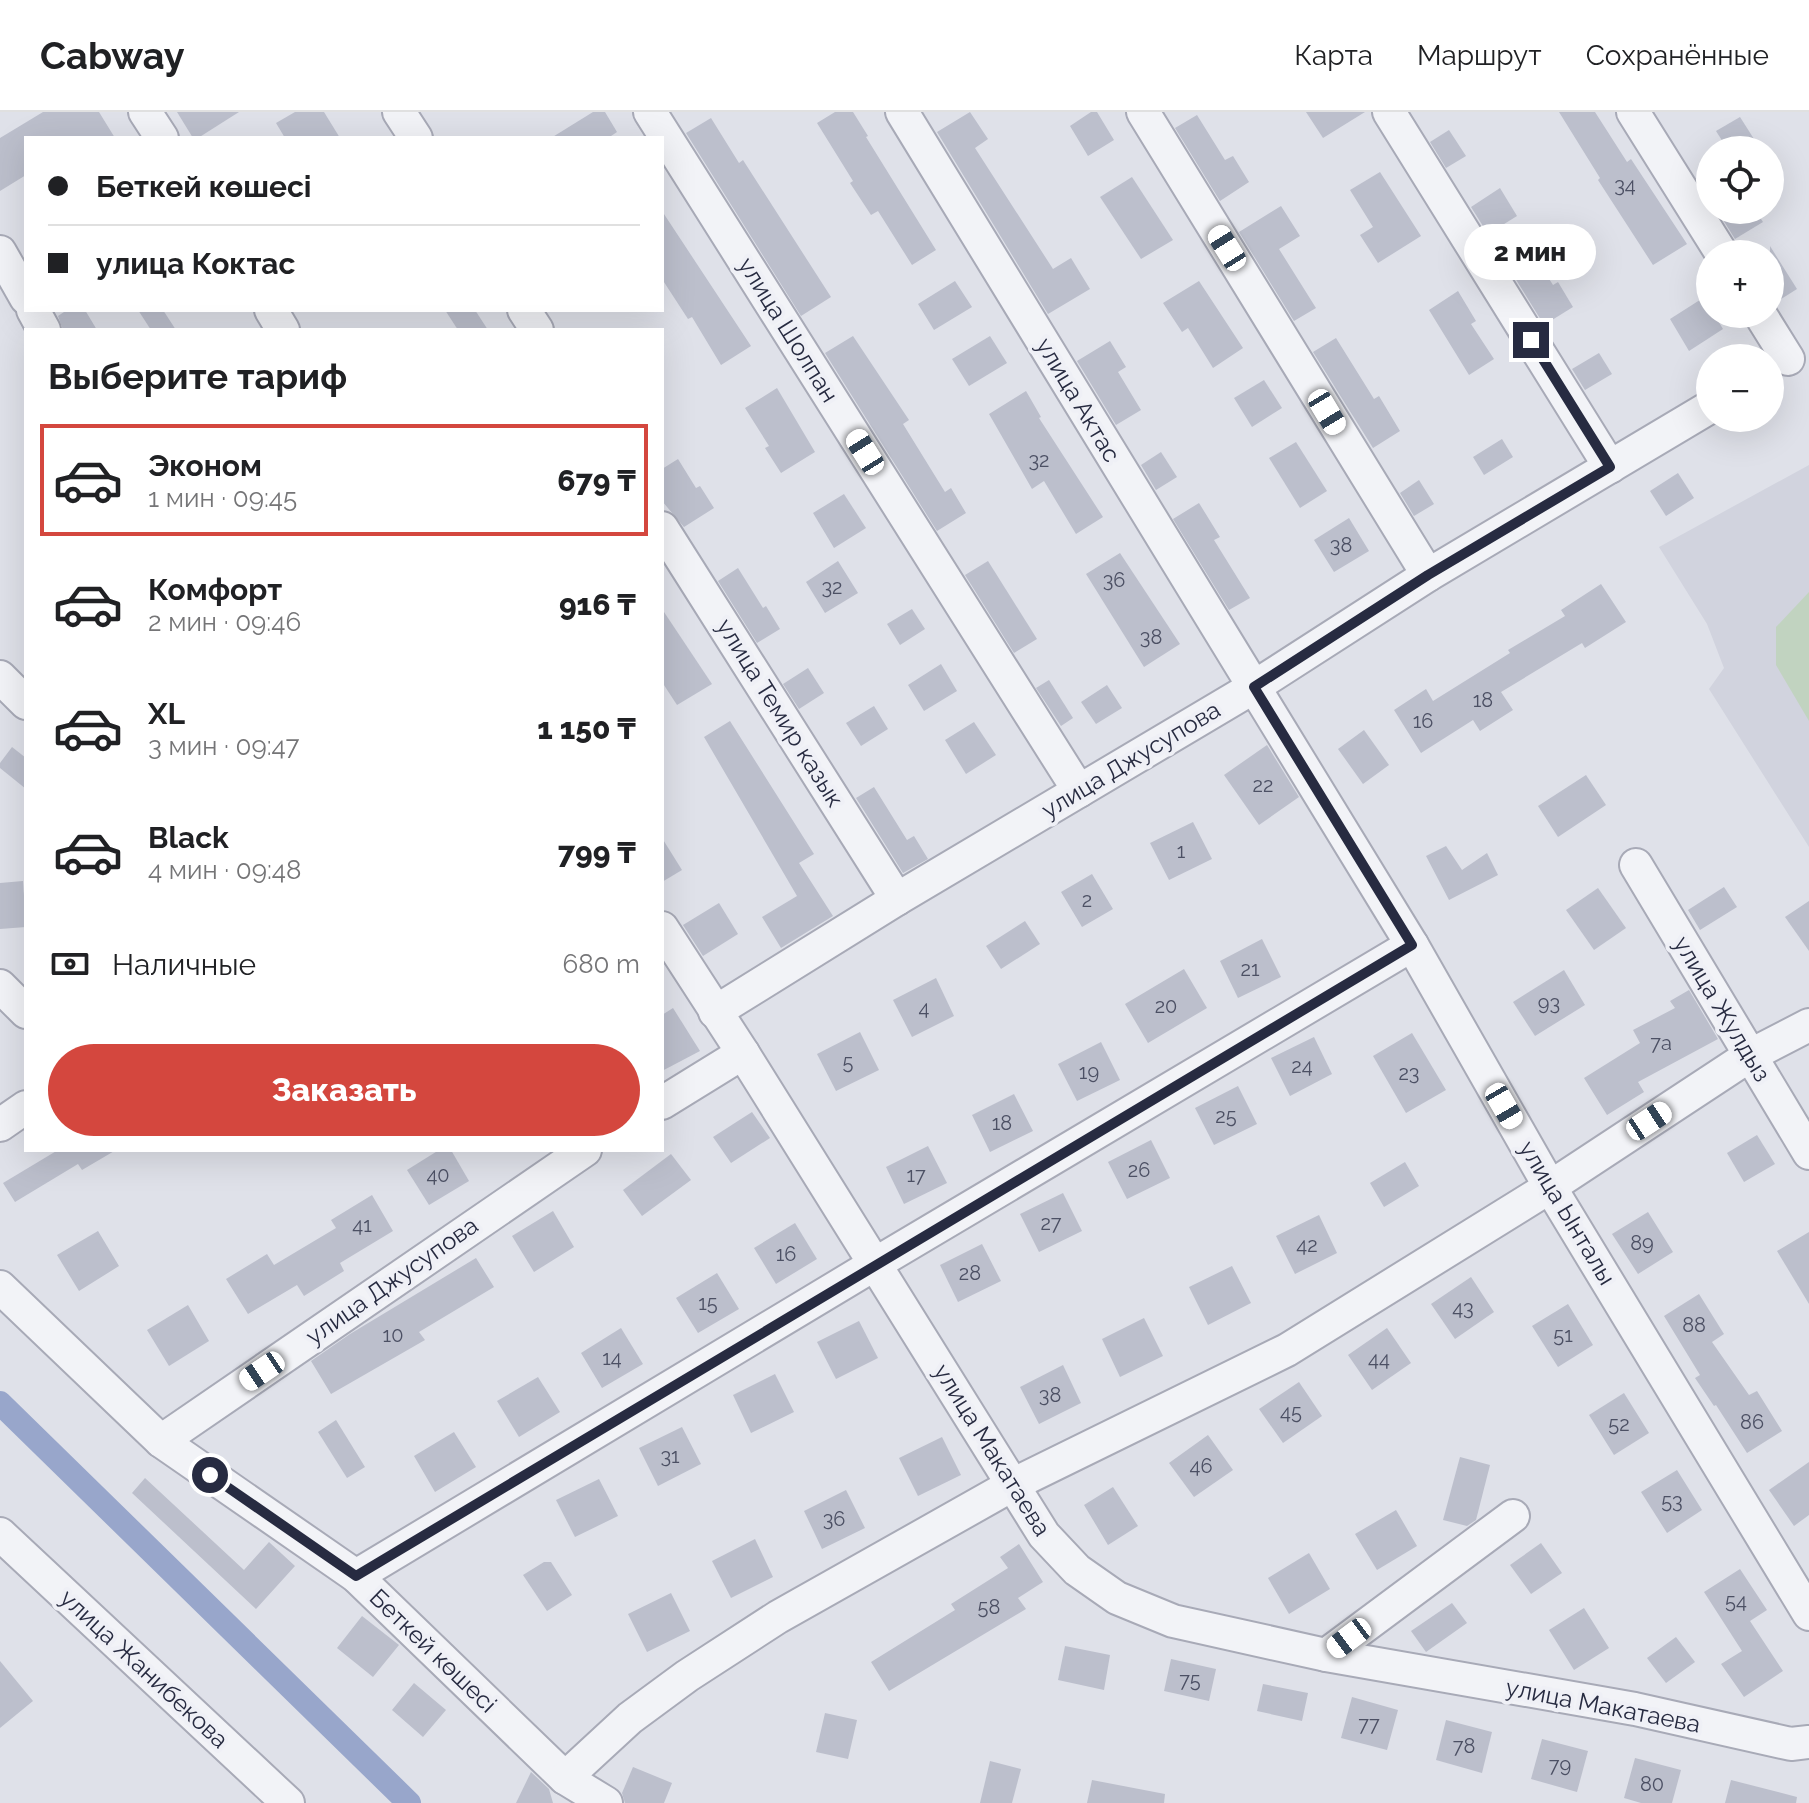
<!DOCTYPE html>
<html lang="ru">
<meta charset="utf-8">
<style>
body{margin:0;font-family:Raleway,sans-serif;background:#f6f6f6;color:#202124;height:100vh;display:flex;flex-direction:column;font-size:30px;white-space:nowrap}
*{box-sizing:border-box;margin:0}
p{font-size:26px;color:#757577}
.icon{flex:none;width:44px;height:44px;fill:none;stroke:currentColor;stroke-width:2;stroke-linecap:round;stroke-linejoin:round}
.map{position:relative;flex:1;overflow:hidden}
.drawer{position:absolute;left:24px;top:216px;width:640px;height:824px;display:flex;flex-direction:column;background:#fff;border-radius:0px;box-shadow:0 8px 32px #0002}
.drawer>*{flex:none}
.guide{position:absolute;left:24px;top:24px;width:640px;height:176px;border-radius:0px;box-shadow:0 8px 32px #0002;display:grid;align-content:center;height:176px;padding:0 24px;background:#fff}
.fabs{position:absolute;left:1696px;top:24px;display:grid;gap:16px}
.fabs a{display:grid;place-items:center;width:88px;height:88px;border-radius:50%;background:#fff;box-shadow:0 8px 32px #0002;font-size:40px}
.end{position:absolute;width:36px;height:36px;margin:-18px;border:10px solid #272b41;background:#fff;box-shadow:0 0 0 4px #fff}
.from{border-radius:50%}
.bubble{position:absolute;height:56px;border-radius:28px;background:#fff;box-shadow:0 8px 32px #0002;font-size:26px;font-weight:800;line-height:56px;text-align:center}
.car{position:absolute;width:24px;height:48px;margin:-24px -12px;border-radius:10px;box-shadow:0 0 6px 2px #0007;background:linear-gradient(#fff 24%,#345 0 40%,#fff 0 76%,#345 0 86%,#fff 0)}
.guide b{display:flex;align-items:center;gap:28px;height:76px;font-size:30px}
.guide b+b{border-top:2px solid #e0e0e0}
.guide i{width:20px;height:20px;background:#202124}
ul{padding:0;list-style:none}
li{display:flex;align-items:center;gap:24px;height:112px;margin:0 16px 12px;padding:0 8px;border:4px solid transparent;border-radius:0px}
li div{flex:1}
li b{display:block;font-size:30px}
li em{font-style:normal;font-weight:800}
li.current{border-color:#d4473e}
li>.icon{width:72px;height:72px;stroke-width:1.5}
h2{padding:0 24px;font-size:36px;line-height:96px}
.pay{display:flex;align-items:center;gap:20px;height:88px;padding:0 24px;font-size:30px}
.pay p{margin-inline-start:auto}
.primary-button{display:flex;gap:16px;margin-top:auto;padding:16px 24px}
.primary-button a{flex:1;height:92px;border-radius:48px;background:#d4473e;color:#fff;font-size:32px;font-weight:800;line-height:92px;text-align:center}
header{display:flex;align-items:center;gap:48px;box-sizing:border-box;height:112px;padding:0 40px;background:#fff;border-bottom:2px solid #e0e0e0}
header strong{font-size:38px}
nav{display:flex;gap:44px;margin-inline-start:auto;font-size:28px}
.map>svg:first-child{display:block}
.built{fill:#d1d3de}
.green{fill:#c1d3c0}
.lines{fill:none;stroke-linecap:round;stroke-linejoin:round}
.canal{stroke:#98a6cb;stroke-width:24}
.building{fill:#bcbfcc}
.minor-casing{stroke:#a8aab7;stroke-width:36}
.minor{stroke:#f2f3f7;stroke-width:32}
.route{stroke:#272b41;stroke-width:10}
.labels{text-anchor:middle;stroke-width:8;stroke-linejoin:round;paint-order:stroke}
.number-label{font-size:20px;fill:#4c5064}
.street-label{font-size:24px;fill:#272b41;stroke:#eff0f6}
</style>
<header>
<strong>Cabway</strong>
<nav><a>Карта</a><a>Маршрут</a><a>Сохранённые</a></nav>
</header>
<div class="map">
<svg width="1809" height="1691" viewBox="0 0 1809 1691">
<rect width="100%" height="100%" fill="#dfe1e9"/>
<path class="built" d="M1809 353V735L1709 577 1724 556 1707 512 1659 435Z"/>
<path class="green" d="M1809 480V609L1776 553V515Z"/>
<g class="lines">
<path class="canal" d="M0 1291 409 1691"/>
</g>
<g class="building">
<path d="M43 0H99L115 26H26V63L0 79V26Z"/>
<path d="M177 0H239L198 26H193Z"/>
<path d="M295 0H324L340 26H285L276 11Z"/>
<path d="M593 0H605L617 20 608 26H551Z"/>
<path d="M835 0H853L868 24 866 25 936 138 912 153 878 99 871 103 850 71 853 69 817 11Z"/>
<path d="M970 0 988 27 975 36 1053 157 1071 146 1090 177 1048 202 937 20Z"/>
<path d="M1091 0H1097L1114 28 1088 44 1070 14Z"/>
<path d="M1306 0H1365L1323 26Z"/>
<path d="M1559 0H1595L1627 50 1631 47 1687 132 1653 153 1598 68 1600 66Z"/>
<path d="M1197 3 1225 48 1233 44 1249 70 1220 89 1175 16Z"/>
<path d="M1740 5 1761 38H1728L1716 19Z"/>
<path d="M711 6 739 51 743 48 831 185 801 204 686 21Z"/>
<path d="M1449 18 1466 44 1446 56 1430 30Z"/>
<path d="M1380 60 1421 124 1378 151 1360 123 1373 115 1350 78Z"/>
<path d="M1132 65 1173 128 1141 147 1100 85Z"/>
<path d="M1500 76 1517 104 1488 122 1471 95Z"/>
<path d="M1281 94 1300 124 1279 137 1316 196 1294 209 1239 120Z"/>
<path d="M1717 98H1755L1763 110 1735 127Z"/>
<path d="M662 99 751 234 721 253 692 205 688 207 662 167Z"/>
<path d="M1770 134 1797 177 1775 191 1770 186Z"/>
<path d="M1531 138 1553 173 1558 170 1573 195 1544 213 1507 153Z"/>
<path d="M955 169 972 195 934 218 918 192Z"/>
<path d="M1199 169 1243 236 1213 256 1188 216 1182 220 1163 191Z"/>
<path d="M1458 179 1476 209 1471 212 1494 247 1469 263 1429 198Z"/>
<path d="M1703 186 1710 196V202H1714L1723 217 1689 239 1670 207Z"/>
<path d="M67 198H85L97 218H63L58 204Z"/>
<path d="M138 198H163L176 218H151Z"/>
<path d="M445 198H475L488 218H458Z"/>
<path d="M853 224 909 308 903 312 945 380 951 376 966 401 937 419 825 241Z"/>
<path d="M990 224 1007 251 969 274 952 247Z"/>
<path d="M1336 226 1374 287 1379 284 1400 319 1373 336 1313 240Z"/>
<path d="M1110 229 1126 255 1118 260 1141 298 1116 313 1077 249Z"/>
<path d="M1599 241 1612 262 1585 278 1572 257Z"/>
<path d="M1264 268 1282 296 1252 315 1234 286Z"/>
<path d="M777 276 815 340 781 361 765 336 769 334 745 296Z"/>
<path d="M1026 279 1041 305 1039 306 1103 405 1076 422 1044 369 1032 377 989 302Z"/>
<path d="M1502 327 1513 345 1484 363 1473 345Z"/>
<path d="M1296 330 1327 379 1300 396 1269 346Z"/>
<path d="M1161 340 1177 365 1156 378 1141 353Z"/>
<path d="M678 347 696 376 700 374 714 396 684 415 662 389V357Z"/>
<path d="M1678 361 1694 386 1666 404 1650 379Z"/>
<path d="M1419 368 1434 392 1414 404 1400 381Z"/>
<path d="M844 382 866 416 834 436 813 401Z"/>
<path d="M1199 391 1220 425 1214 428 1250 486 1229 498 1173 407Z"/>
<path d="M1349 406 1369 439 1334 460 1314 428Z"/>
<path d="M1120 441 1180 532 1144 555 1086 462Z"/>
<path d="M838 449 858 481 825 501 806 470Z"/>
<path d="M988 449 1037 527 1014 541 965 463Z"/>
<path d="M738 456 763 496 766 494 780 517 757 531 718 469Z"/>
<path d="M1601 472 1626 510 1585 536 1582 531 1501 580 1513 598 1480 619 1473 608 1421 641 1394 598 1426 577 1433 589 1510 541 1508 538 1565 504 1561 498Z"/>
<path d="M662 497 712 572 677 593 662 570Z"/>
<path d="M912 497 925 517 900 533 887 512Z"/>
<path d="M941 552 957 579 924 599 908 573Z"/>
<path d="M808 556 824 581 799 597 783 572Z"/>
<path d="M1049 568 1073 606 1061 614 1036 576Z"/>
<path d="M1107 573 1122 596 1096 612 1081 590Z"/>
<path d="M874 594 888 617 861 634 846 611Z"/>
<path d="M730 609 814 742 799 751 833 804 781 836 762 805 797 784 704 625Z"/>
<path d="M974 610 996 643 966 662 945 628Z"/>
<path d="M1364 618 1389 653 1363 672 1338 637Z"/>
<path d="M1267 633 1299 685 1259 713 1224 663Z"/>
<path d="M12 635 26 646V677L0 656V651Z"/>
<path d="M1586 663 1606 693 1558 725 1538 694Z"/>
<path d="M874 675 907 728 914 724 928 747 903 761 856 686Z"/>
<path d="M1193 710 1212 747 1169 768 1150 731Z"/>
<path d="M662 726 682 758 662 770Z"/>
<path d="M1446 734 1462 758 1487 741 1498 763 1449 788 1426 744Z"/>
<path d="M1092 762 1113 797 1082 815 1061 780Z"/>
<path d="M23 769 26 815 0 817V771Z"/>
<path d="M1724 775 1737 795 1700 818 1688 798Z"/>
<path d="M1598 776 1626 816 1594 838 1566 798Z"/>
<path d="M1809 789V839L1785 805Z"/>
<path d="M719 791 738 822 703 844 683 813Z"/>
<path d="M1025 809 1040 832 1001 857 986 834Z"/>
<path d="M1262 827 1281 865 1238 886 1220 849Z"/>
<path d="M1184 857 1207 896 1148 931 1125 892Z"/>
<path d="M1564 858 1585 893 1535 924 1513 890Z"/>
<path d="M936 866 954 904 912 925 893 888Z"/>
<path d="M1689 878 1718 927 1638 970 1644 980 1607 1003 1584 966 1640 931 1633 918 1675 896 1670 889Z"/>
<path d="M673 896 700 939 662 959V903Z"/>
<path d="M860 920 879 958 836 979 817 942Z"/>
<path d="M1412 921 1446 978 1406 1001 1373 944Z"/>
<path d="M1314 925 1332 962 1290 984 1271 946Z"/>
<path d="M1101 930 1120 968 1077 989 1058 952Z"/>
<path d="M1238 974 1257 1012 1214 1033 1195 996Z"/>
<path d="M1014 982 1033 1019 990 1040 972 1003Z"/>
<path d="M752 1000 770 1026 731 1051 713 1025Z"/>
<path d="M1757 1023 1775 1052 1744 1070 1727 1041Z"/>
<path d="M1151 1028 1170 1066 1127 1087 1108 1050Z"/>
<path d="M928 1034 947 1071 904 1092 886 1055Z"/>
<path d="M58 1038H116L82 1058 78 1052 15 1090 3 1071Z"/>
<path d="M439 1038H451L469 1069 429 1093 407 1058Z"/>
<path d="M671 1042 691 1068 642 1104 623 1078Z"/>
<path d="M1405 1050 1419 1074 1384 1095 1370 1071Z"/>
<path d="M1063 1081 1082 1119 1039 1140 1020 1102Z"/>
<path d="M372 1083 393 1119 340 1151 344 1159 304 1184 297 1173 248 1202 226 1167 267 1142 274 1153 336 1116 331 1108Z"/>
<path d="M553 1099 574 1135 534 1160 512 1124Z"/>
<path d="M1648 1100 1673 1140 1638 1162 1612 1122Z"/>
<path d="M1319 1103 1337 1141 1295 1162 1276 1124Z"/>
<path d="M795 1111 817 1147 776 1172 754 1136Z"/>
<path d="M98 1119 119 1154 79 1179 57 1143Z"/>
<path d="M1809 1120V1192L1777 1139Z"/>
<path d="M982 1132 1001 1169 958 1190 940 1153Z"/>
<path d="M476 1146 494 1175 419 1220 425 1228 331 1282 311 1249 350 1222Z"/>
<path d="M1232 1154 1251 1191 1208 1213 1189 1175Z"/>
<path d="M717 1161 739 1197 698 1221 676 1186Z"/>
<path d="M1471 1165 1494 1200 1455 1227 1431 1192Z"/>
<path d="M1699 1182 1724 1222 1712 1230 1749 1283 1757 1279 1782 1319 1747 1341 1716 1293 1714 1294 1695 1266 1700 1263 1664 1204Z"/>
<path d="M1568 1192 1593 1233 1558 1255 1532 1214Z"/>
<path d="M188 1193 209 1229 169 1254 147 1218Z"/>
<path d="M1144 1206 1163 1244 1120 1265 1102 1227Z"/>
<path d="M859 1209 878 1246 836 1267 817 1230Z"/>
<path d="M621 1216 643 1252 602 1276 581 1241Z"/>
<path d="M1387 1216 1411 1251 1372 1278 1348 1243Z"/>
<path d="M1063 1253 1081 1291 1039 1312 1020 1275Z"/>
<path d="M775 1262 794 1300 751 1321 733 1283Z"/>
<path d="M538 1265 560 1300 519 1325 497 1289Z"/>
<path d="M1299 1270 1322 1304 1283 1331 1259 1297Z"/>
<path d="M1624 1281 1649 1321 1614 1343 1589 1303Z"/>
<path d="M336 1308 365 1355 347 1366 318 1320Z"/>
<path d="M682 1315 701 1352 658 1374 639 1336Z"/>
<path d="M454 1320 476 1355 435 1380 414 1344Z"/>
<path d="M1208 1323 1233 1358 1194 1385 1169 1351Z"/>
<path d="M942 1325 961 1363 918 1384 899 1346Z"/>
<path d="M1460 1345 1490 1353 1476 1408 1467 1414 1443 1408Z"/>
<path d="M1809 1350V1403L1794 1414 1769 1378Z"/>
<path d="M1677 1358 1702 1398 1667 1421 1641 1380Z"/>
<path d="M145 1366 244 1458 269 1430 295 1454 256 1497 132 1381Z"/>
<path d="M599 1367 618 1404 575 1425 556 1388Z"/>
<path d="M1113 1375 1138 1414 1108 1433 1084 1393Z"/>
<path d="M846 1378 865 1416 822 1437 804 1399Z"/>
<path d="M1396 1398 1417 1434 1377 1458 1355 1422Z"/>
<path d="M755 1427 773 1465 731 1486 712 1449Z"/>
<path d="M1541 1431 1562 1461 1531 1482 1510 1453Z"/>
<path d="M1019 1432 1043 1470 1018 1486 1026 1497 889 1579 871 1550 955 1498 951 1492 1008 1456 1000 1445Z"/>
<path d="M1309 1441 1330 1477 1289 1502 1268 1466Z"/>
<path d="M544 1450H551L572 1483 547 1499 523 1463Z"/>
<path d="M1740 1457 1767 1498 1750 1509 1783 1559 1744 1585 1721 1552 1742 1539 1704 1480Z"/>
<path d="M671 1481 690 1519 647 1540 628 1502Z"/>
<path d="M1452 1491 1467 1511 1426 1540 1411 1519Z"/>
<path d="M1584 1496 1609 1536 1574 1558 1549 1518Z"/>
<path d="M362 1504 399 1533 373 1565 337 1536Z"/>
<path d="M1676 1525 1695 1550 1666 1571 1647 1546Z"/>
<path d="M1065 1534 1110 1543 1104 1578 1058 1568Z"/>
<path d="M1171 1547 1216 1557 1209 1589 1164 1579Z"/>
<path d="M0 1549 33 1589 0 1616Z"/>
<path d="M414 1571 446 1598 423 1625 392 1598Z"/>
<path d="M1263 1572 1308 1581 1302 1609 1257 1599Z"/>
<path d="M1352 1585 1398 1598 1387 1638 1341 1626Z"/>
<path d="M825 1601 857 1608 848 1647 816 1640Z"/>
<path d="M1446 1608 1492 1620 1482 1661 1436 1648Z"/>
<path d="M1542 1627 1588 1639 1577 1680 1531 1667Z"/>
<path d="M1635 1646 1681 1658 1672 1691H1641L1624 1686Z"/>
<path d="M990 1649 1021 1657 1012 1691H980Z"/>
<path d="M633 1655 672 1671 664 1691H625L622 1681Z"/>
<path d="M531 1660 549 1677 553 1691H516Z"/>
<path d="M1092 1668 1165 1682 1164 1691H1087Z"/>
<path d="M1731 1668 1797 1685 1796 1691H1725Z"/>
</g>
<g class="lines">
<defs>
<g id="minor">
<path d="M145 0 162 26"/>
<path d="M399 0 416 26"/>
<path d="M650 0 1079 679"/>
<path d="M902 0 1412 833 1550 1075 1809 1502"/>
<path d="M1143 0 1428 463"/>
<path d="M1389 0 1610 355"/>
<path d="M1633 0 1722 142"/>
<path d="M0 140 26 186"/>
<path d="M33 198 44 218"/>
<path d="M271 198 283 218"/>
<path d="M524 198 537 218"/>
<path d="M1760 202 1788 247"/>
<path d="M662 416 897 787"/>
<path d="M0 565 26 591"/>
<path d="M1636 753 1809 1041"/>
<path d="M662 816 743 941 1044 1423 1077 1458 1117 1486 1173 1509 1326 1543 1635 1597 1791 1632 1809 1630"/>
<path d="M0 874 26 900"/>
<path d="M715 900 897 787 1254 575 1428 463 1710 295"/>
<path d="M662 991 743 941"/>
<path d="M0 1013 26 995"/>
<path d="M0 1175 161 1329 356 1464 565 1666 606 1691"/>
<path d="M161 1329 585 1038"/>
<path d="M0 1422 288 1691"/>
<path d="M356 1464 875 1152 1412 833"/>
<path d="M1326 1543 1513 1404"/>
<path d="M565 1666 630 1606 687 1564 778 1505 1014 1372 1287 1238 1550 1075 1749 944 1809 913"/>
</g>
</defs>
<use href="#minor" class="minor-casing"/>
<use href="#minor" class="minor"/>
</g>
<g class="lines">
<path class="route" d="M210 1363 356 1464 1412 833 1254 575 1428 463 1610 355 1531 228"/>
</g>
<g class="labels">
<g class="number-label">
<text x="1625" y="80">34</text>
<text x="1039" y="355">32</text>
<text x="1341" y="440">38</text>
<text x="1114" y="475">36</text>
<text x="832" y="482">32</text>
<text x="1151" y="532">38</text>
<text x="1483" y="595">18</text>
<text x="1423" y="616">16</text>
<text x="1263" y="680">22</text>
<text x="1181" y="746">1</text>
<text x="1087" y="795">2</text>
<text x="1250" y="864">21</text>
<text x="1549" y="898">93</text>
<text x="1166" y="901">20</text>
<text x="924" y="903">4</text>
<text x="1661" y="938">7а</text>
<text x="848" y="957">5</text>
<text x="1302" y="961">24</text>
<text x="1089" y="967">19</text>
<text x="1409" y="968">23</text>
<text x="1226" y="1011">25</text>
<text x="1002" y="1018">18</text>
<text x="1139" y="1065">26</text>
<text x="438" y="1070">40</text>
<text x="916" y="1070">17</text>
<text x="1051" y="1118">27</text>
<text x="362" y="1120">41</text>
<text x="1642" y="1138">89</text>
<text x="1307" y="1140">42</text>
<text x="786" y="1149">16</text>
<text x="970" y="1168">28</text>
<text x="708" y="1198">15</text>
<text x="1463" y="1203">43</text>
<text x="1694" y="1220">88</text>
<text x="393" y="1230">10</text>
<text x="1563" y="1230">51</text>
<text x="612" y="1253">14</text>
<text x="1379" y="1254">44</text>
<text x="1050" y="1290">38</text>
<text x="1291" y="1307">45</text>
<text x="1752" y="1317">86</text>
<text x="1619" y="1319">52</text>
<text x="670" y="1351">31</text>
<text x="1201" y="1361">46</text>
<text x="1672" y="1396">53</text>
<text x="834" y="1414">36</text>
<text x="1736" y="1496">54</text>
<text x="989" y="1502">58</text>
<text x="1190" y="1575">75</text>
<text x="1369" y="1619">77</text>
<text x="1464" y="1641">78</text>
<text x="1560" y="1660">79</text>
<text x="1652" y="1679">80</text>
</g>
<g class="street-label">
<text transform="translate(788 218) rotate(58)" y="8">улица Шолпан</text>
<text transform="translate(1078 288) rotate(59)" y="8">улица Актас</text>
<text transform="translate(780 601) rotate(58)" y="8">улица Темир казык</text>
<text transform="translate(1131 648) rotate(-31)" y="8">улица Джусупова</text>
<text transform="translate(1722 897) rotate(59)" y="8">улица Жулдыз</text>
<text transform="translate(1567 1101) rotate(59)" y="8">улица Ынталы</text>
<text transform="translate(392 1169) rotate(-35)" y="8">улица Джусупова</text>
<text transform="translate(992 1338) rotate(58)" y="8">улица Макатаева</text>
<text transform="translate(433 1539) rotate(44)" y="8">Беткей көшесі</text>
<text transform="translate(144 1557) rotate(43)" y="8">улица Жанибекова</text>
<text transform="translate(1603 1594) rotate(11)" y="8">улица Макатаева</text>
</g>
</g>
</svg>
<div class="fabs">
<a><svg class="icon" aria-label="locate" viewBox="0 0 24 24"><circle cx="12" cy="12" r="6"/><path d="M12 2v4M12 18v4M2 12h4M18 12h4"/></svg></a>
<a>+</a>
<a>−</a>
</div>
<i class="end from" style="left:210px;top:1363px"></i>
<i class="end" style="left:1531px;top:228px"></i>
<div class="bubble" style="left:1464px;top:112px;width:132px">2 мин</div>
<i class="car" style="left:1227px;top:136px;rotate:328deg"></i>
<i class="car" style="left:1327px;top:300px;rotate:149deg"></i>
<i class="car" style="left:865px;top:340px;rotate:328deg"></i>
<i class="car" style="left:1504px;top:994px;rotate:150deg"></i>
<i class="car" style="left:1649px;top:1009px;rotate:57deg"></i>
<i class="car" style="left:262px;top:1259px;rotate:236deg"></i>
<i class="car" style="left:1349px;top:1526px;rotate:233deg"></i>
<div class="guide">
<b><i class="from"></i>Беткей көшесі</b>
<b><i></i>улица Коктас</b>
</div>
<section class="drawer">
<h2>Выберите тариф</h2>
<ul>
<li class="current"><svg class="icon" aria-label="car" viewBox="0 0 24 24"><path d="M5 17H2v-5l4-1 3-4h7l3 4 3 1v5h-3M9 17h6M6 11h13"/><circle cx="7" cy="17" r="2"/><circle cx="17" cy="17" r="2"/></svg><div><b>Эконом</b><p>1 мин · 09:45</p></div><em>679 ₸</em></li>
<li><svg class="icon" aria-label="car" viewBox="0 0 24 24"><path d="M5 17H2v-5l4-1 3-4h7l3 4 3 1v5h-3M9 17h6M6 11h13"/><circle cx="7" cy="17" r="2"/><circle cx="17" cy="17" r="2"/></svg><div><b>Комфорт</b><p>2 мин · 09:46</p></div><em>916 ₸</em></li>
<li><svg class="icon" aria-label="car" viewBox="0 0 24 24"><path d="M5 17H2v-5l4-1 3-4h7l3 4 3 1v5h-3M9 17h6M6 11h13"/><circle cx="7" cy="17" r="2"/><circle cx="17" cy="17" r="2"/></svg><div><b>XL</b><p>3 мин · 09:47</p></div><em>1 150 ₸</em></li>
<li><svg class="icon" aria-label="car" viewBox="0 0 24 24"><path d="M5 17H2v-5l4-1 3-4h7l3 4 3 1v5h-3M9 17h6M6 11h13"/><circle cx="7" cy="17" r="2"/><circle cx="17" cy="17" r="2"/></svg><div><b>Black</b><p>4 мин · 09:48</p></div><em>799 ₸</em></li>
</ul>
<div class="pay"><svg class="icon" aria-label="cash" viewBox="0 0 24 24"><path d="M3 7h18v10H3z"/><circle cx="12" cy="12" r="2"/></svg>Наличные<p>680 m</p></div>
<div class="primary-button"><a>Заказать</a></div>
</section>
</div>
